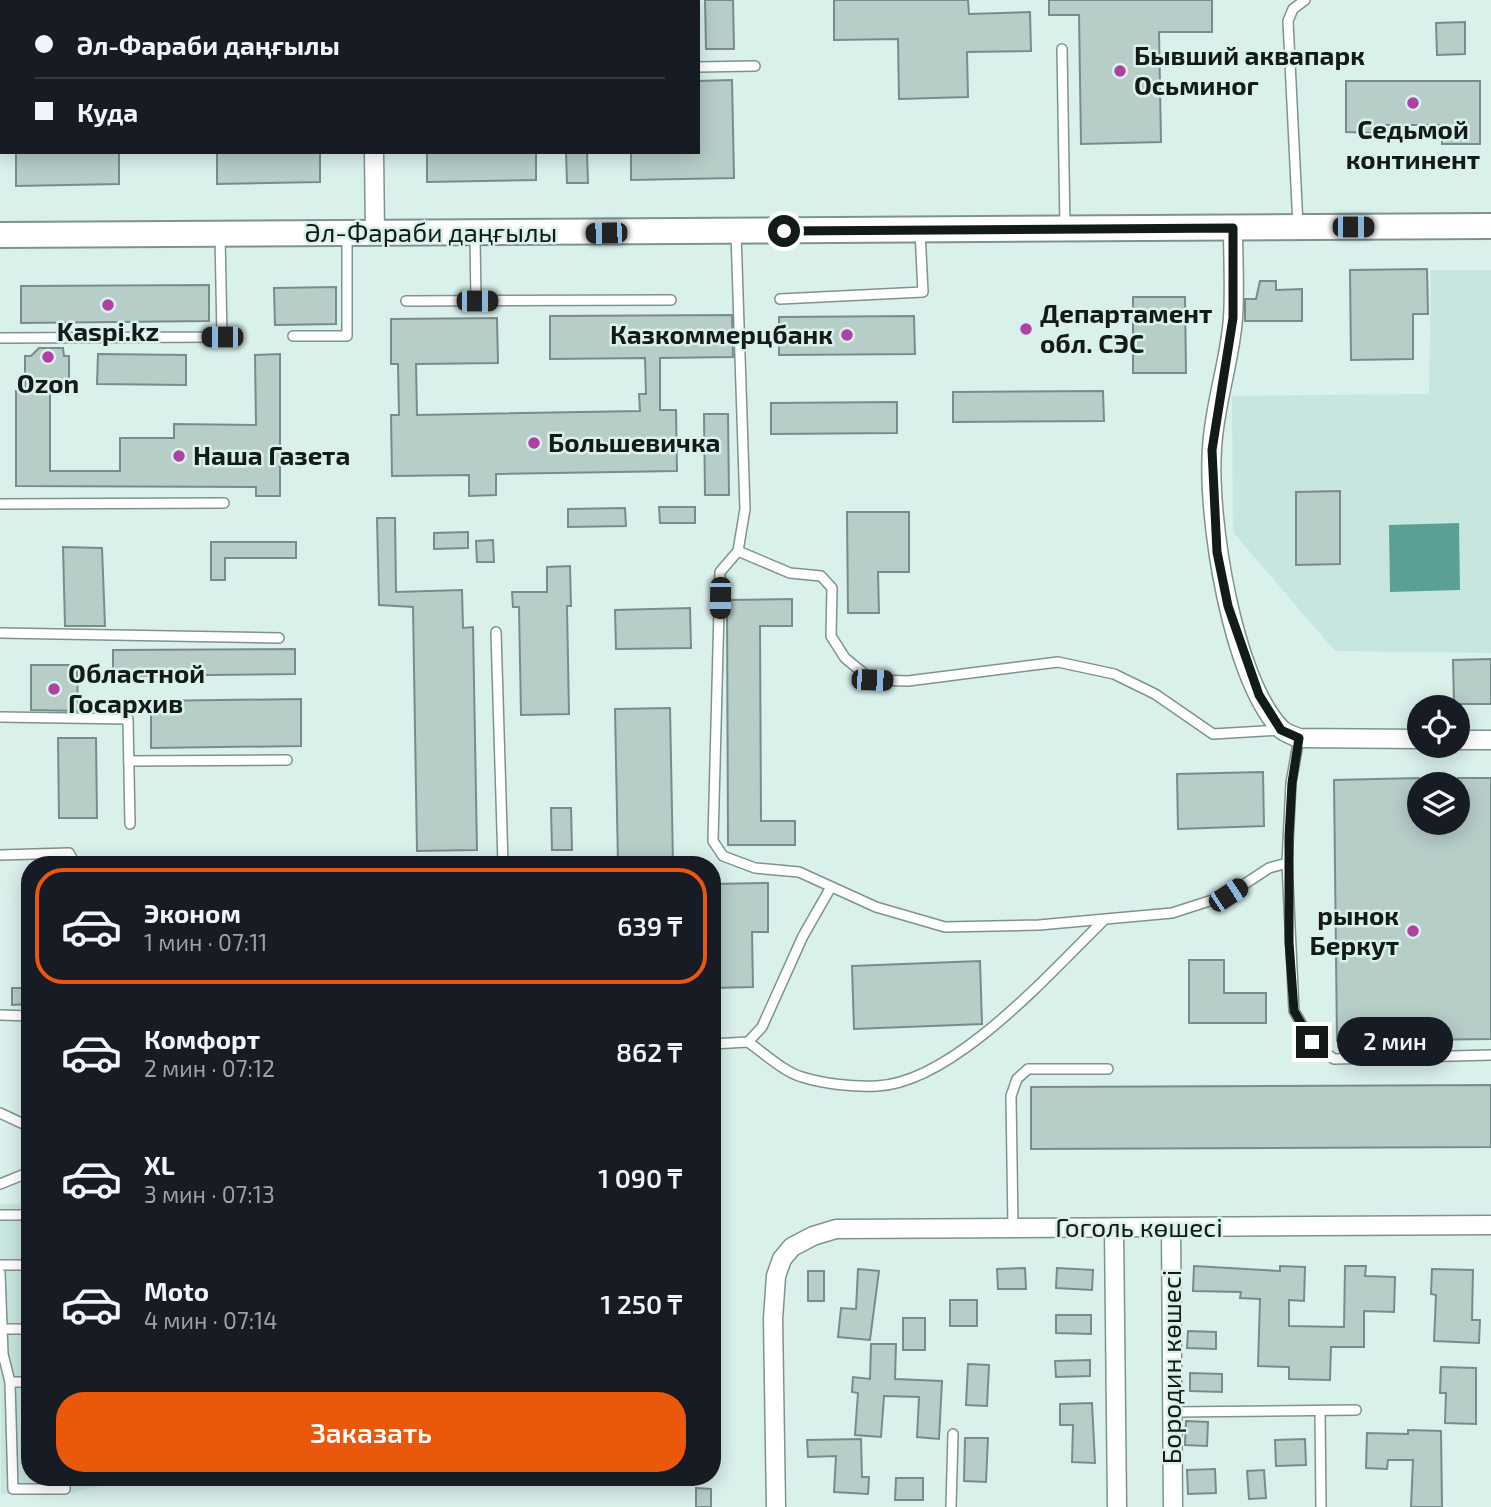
<!DOCTYPE html>
<html lang="ru">
<meta charset="utf-8">
<style>
body{margin:0;font-family:"Exo 2",sans-serif;background:#20242c;color:#f1f3f6;height:100vh;display:flex;flex-direction:column;font-size:26px;white-space:nowrap}
*{box-sizing:border-box;margin:0}
p{font-size:23px;color:#9ea1a6}
.icon{flex:none;width:38px;height:38px;fill:none;stroke:currentColor;stroke-width:2;stroke-linecap:round;stroke-linejoin:round}
.map{position:relative;flex:1;overflow:hidden}
.details{position:absolute;left:21px;top:856px;width:700px;height:630px;display:flex;flex-direction:column;background:#171b24;border-radius:28px;box-shadow:0 4px 18px #0003}
.details>*{flex:none}
.guide{position:absolute;left:0px;top:0px;width:700px;height:154px;box-shadow:0 4px 18px #0003;display:grid;align-content:center;height:154px;padding:0 35px;background:#171b24}
.controls{position:absolute;left:1407px;top:695px;display:grid;gap:14px}
.controls a{display:grid;place-items:center;width:63px;height:63px;border-radius:50%;background:#171b24;box-shadow:0 4px 18px #0003;font-size:35px}
.end{position:absolute;width:32px;height:32px;margin:-16px;border:9px solid #131b19;background:#fff;box-shadow:0 0 0 4px #fff}
.from{border-radius:50%}
.bubble{position:absolute;height:49px;border-radius:24px;background:#171b24;box-shadow:0 4px 18px #0003;font-size:23px;font-weight:600;line-height:49px;text-align:center}
.car{position:absolute;width:21px;height:42px;margin:-21px -10px;border-radius:9px;box-shadow:0 0 5px 2px #0007;background:linear-gradient(#222 24%,#8ab4d8 0 40%,#222 0 76%,#8ab4d8 0 86%,#222 0)}
.guide b{display:flex;align-items:center;gap:24px;height:66px;font-size:26px}
.guide b+b{border-top:2px solid #363941}
.guide i{width:18px;height:18px;background:#f1f3f6}
ul{padding:12px 0 0;list-style:none}
li{display:flex;align-items:center;gap:21px;height:116px;margin:0 14px 10px;padding:0 21px;border:4px solid transparent;border-radius:28px}
li div{flex:1}
li b{display:block;font-size:26px}
li em{font-style:normal;font-weight:600}
li.current{border-color:#ea580c}
li>.icon{width:63px;height:63px;stroke-width:1.5}
.action{display:flex;gap:14px;margin-top:auto;padding:14px 35px}
.action a{flex:1;height:80px;border-radius:28px;background:#ea580c;color:#fff;font-size:28px;font-weight:600;line-height:80px;text-align:center}
.map>svg:first-child{display:block}
.built{fill:#c6e6df}
.water{fill:#5ba094}
.building{fill:#b6cdc8;stroke:#788d89;stroke-width:2}
.lines{fill:none;stroke-linecap:round;stroke-linejoin:round}
.lane-casing{stroke:#7e938f;stroke-width:12}
.street-casing{stroke:#7e938f;stroke-width:21}
.secondary-casing{stroke:#7e938f;stroke-width:28}
.lane{stroke:#fff;stroke-width:9}
.street{stroke:#fff;stroke-width:18}
.secondary{stroke:#fff;stroke-width:24}
.route{stroke:#131b19;stroke-width:9}
.poi-dot{fill:#ad42a3;stroke:#d9f0eb;stroke-width:2.5}
.labels{text-anchor:middle;stroke-width:5;stroke-linejoin:round;paint-order:stroke}
.poi-label{font-size:26px;font-weight:bold;fill:#131b19;stroke:#d9f0eb;text-anchor:start}
.street-label{font-size:26px;fill:#131b19;stroke:#d9f0eb}
</style>
<div class="map">
<svg width="1491" height="1507" viewBox="0 0 1491 1507">
<rect width="100%" height="100%" fill="#d9f0eb"/>
<g class="built">
<path d="M1431 270H1491V653L1335 651 1233 532 1232 396 1429 394Z"/>
<path d="M30 1203V1477H139L66 1494H1L0 1204Z"/>
</g>
<path class="water" d="M1459 523 1460 590 1390 592 1389 525Z"/>
<g class="building">
<path d="M705 0H733L734 49H706Z"/>
<path d="M834 0H968L969 14 1030 12 1031 51 967 52 968 97 899 99 898 39 834 40Z"/>
<path d="M1049 0H1212V32H1159L1161 142 1081 144 1079 15H1049Z"/>
<path d="M1465 22V54L1437 55 1436 23Z"/>
<path d="M732 80 734 178 631 180V152H698V81Z"/>
<path d="M1346 81H1480V144H1442V125H1375V133L1346 132Z"/>
<path d="M16 152H119V184L16 186Z"/>
<path d="M217 152H320V182L217 184Z"/>
<path d="M427 152H536V180L427 182Z"/>
<path d="M566 152H587L588 183H567Z"/>
<path d="M1427 269 1428 314H1413V359L1351 360 1350 270Z"/>
<path d="M1260 281H1276V290L1302 289V321H1245V299H1256Z"/>
<path d="M209 285V321L21 323V286Z"/>
<path d="M336 287V324L275 325 274 288Z"/>
<path d="M1133 297H1185L1186 373H1133Z"/>
<path d="M732 315 733 357 660 358V410H676L677 471 496 474V495L469 496V475L392 476 391 415H399L398 364H391V319L497 318 498 363 416 364 417 415 640 411 639 394H646L645 358 550 359V316Z"/>
<path d="M914 316 915 354 779 355V317Z"/>
<path d="M39 348H63L64 356H69V380L50 381V471H120V438H174V424L256 425 255 355 280 354V496H256V487L16 486V391H25V356H31Z"/>
<path d="M98 354 186 355V385L97 384Z"/>
<path d="M1103 391 1104 421 953 422V392Z"/>
<path d="M897 402V433L771 434V403Z"/>
<path d="M704 414H728L729 495H705Z"/>
<path d="M1340 491V564L1296 565V492Z"/>
<path d="M659 507H695V523H660Z"/>
<path d="M625 508 626 526 568 527V509Z"/>
<path d="M847 512H909V572H878L879 613H848Z"/>
<path d="M377 518H395L396 592 462 590 463 628 473 627 477 850 417 851 413 607 379 605Z"/>
<path d="M468 532V548L434 549V533Z"/>
<path d="M493 540 494 562H477L476 541Z"/>
<path d="M211 542H296V558H225V580H211Z"/>
<path d="M63 547 102 548 105 626H65Z"/>
<path d="M570 566 571 606H567L569 714 521 715 519 607H513L512 592H547V567Z"/>
<path d="M792 599V626H760L761 821H795V845H728L727 600Z"/>
<path d="M690 608 691 648 616 649 615 610Z"/>
<path d="M295 649V674L113 676V650Z"/>
<path d="M1491 659V704H1454L1453 660Z"/>
<path d="M31 665H77L78 711 31 710Z"/>
<path d="M301 699V746L151 748V701Z"/>
<path d="M670 708 673 864H618L615 709Z"/>
<path d="M58 738H96L97 818H59Z"/>
<path d="M1263 772 1264 826 1178 829 1177 774Z"/>
<path d="M1419 778V822H1458V778H1491V1039L1337 1041 1334 780Z"/>
<path d="M551 808H571L572 850H552Z"/>
<path d="M768 883V932H752L753 987 712 988V884Z"/>
<path d="M1189 960H1224V993H1266V1023H1189Z"/>
<path d="M980 961 982 1024 854 1029 852 966Z"/>
<path d="M12 988H30V1004L12 1005Z"/>
<path d="M1491 1085V1147L1031 1149V1087Z"/>
<path d="M1194 1266 1280 1271V1266L1305 1267 1304 1301 1289 1300V1326L1344 1327 1345 1266H1366L1365 1276 1395 1277 1394 1312 1364 1311V1347H1331L1330 1380 1289 1379V1367L1258 1366 1260 1299 1240 1298 1241 1292 1193 1291Z"/>
<path d="M1025 1268 1026 1289H998L997 1269Z"/>
<path d="M1057 1268 1093 1270 1092 1290 1056 1288Z"/>
<path d="M858 1269 879 1271 870 1340 838 1337 841 1308 856 1309Z"/>
<path d="M1432 1269 1473 1270 1472 1320H1480L1479 1343 1434 1341 1436 1295 1431 1294Z"/>
<rect x="808" y="1271" width="16" height="30"/>
<rect x="950" y="1300" width="27" height="26"/>
<path d="M1056 1315H1091V1334L1056 1333Z"/>
<rect x="903" y="1318" width="22" height="32"/>
<path d="M1188 1331 1216 1332V1349L1187 1348Z"/>
<path d="M871 1344H896L895 1379 942 1381 939 1439 917 1437 919 1397 884 1396 881 1437 855 1435 858 1393 852 1392 853 1377 870 1379Z"/>
<path d="M1090 1360V1376L1056 1377 1055 1361Z"/>
<path d="M968 1364 989 1365 987 1406 966 1405Z"/>
<path d="M1441 1367 1476 1368V1424L1445 1423 1446 1393H1440Z"/>
<path d="M1190 1373 1222 1374V1392L1190 1391Z"/>
<path d="M1092 1403 1095 1463 1072 1462 1073 1425H1060V1404Z"/>
<path d="M1186 1421 1208 1422 1207 1446 1185 1445Z"/>
<path d="M1408 1430 1441 1431 1442 1507H1411L1413 1460H1388L1387 1469 1366 1468 1367 1433 1408 1434Z"/>
<path d="M965 1438H988L986 1482 964 1481Z"/>
<path d="M861 1439 862 1477H869L868 1494 834 1492 836 1456 808 1457 807 1440Z"/>
<path d="M1305 1439 1306 1465 1276 1466 1275 1440Z"/>
<path d="M1215 1469 1216 1493 1188 1494 1187 1470Z"/>
<path d="M1264 1470 1266 1498 1249 1499 1247 1471Z"/>
<path d="M896 1478H923V1500H895Z"/>
<path d="M696 1488 711 1489V1507H696Z"/>
</g>
<g class="lines">
<defs>
<g id="lane">
<path d="M75 2V0"/>
<path d="M680 2V0"/>
<path d="M1062 49 1065 227"/>
<path d="M698 67 755 66"/>
<path d="M0 77H2"/>
<path d="M1298 226 1288 21 1293 9 1305 0"/>
<path d="M736 233 745 509 738 551 720 572 713 841 723 856 755 868 799 872 876 907 945 927 1039 925 1172 913 1228 895 1269 868 1287 863 1291 783 1299 738"/>
<path d="M475 236 476 301"/>
<path d="M780 299 923 292 920 231"/>
<path d="M406 301 671 300"/>
<path d="M293 336H347V235"/>
<path d="M0 338 222 337 220 235"/>
<path d="M0 504 224 503"/>
<path d="M738 551 790 573 821 576 832 588 831 636 845 658 872 680 908 681 1058 662 1114 674 1155 694 1213 734 1281 730"/>
<path d="M496 632 503 864"/>
<path d="M0 633 279 638"/>
<path d="M0 717 128 719 130 824"/>
<path d="M129 761 287 760"/>
<path d="M0 855 69 853 75 864"/>
<path d="M1287 863 1294 1011 1312 1042 1334 1059 1491 1055"/>
<path d="M0 1015 30 1016"/>
<path d="M748 1042C764 1053 784 1072 802 1077 824 1084 853 1087 877 1086 953 1083 1051 972 1103 921"/>
<path d="M712 1044 748 1042 762 1027 803 936 831 887"/>
<path d="M0 1113 30 1127"/>
<path d="M0 1184 30 1172"/>
<path d="M0 1215H30"/>
<path d="M1013 1228 1011 1096 1017 1079 1028 1069H1108"/>
<path d="M0 1265H30"/>
<path d="M0 1273 3 1354 10 1382 13 1489H65V1477"/>
<path d="M2 1329H30"/>
<path d="M10 1382H30"/>
<path d="M1320 1411 1321 1507"/>
<path d="M1173 1412 1356 1410"/>
<path d="M951 1507 953 1434"/>
</g>
<g id="street">
<path d="M372 0V2"/>
<path d="M374 152 375 233"/>
<path d="M1233 228C1233 258 1235 288 1233 318 1230 362 1214 405 1212 449 1207 517 1232 679 1281 729 1285 733 1294 736 1299 738L1419 739"/>
<path d="M1458 740H1491"/>
<path d="M1114 1228 1117 1507"/>
<path d="M1171 1228 1173 1507"/>
<path d="M776 1507 773 1319 776 1276 782 1259 792 1247 813 1236 836 1229 1491 1225"/>
</g>
<path id="secondary" d="M0 235 1491 226"/>
</defs>
<use href="#lane" class="lane-casing"/>
<use href="#street" class="street-casing"/>
<use href="#secondary" class="secondary-casing"/>
<use href="#lane" class="lane"/>
<use href="#street" class="street"/>
<use href="#secondary" class="secondary"/>
</g>
<g class="lines">
<path class="route" d="M784 231 1233 228V318L1212 450 1217 552 1228 606 1259 695 1281 730 1299 738 1292 783 1289 836V942L1294 1011 1312 1042"/>
</g>
<g class="poi-dot">
<circle cx="1120" cy="71" r="7"/>
<circle cx="1413" cy="103" r="7"/>
<circle cx="108" cy="305" r="7"/>
<circle cx="1026" cy="329" r="7"/>
<circle cx="847" cy="335" r="7"/>
<circle cx="48" cy="357" r="7"/>
<circle cx="534" cy="443" r="7"/>
<circle cx="179" cy="456" r="7"/>
<circle cx="54" cy="689" r="7"/>
<circle cx="1413" cy="931" r="7"/>
</g>
<g class="labels">
<g class="poi-label">
<text x="1134" y="65">Бывший аквапарк<tspan x="1134" dy="30">Осьминог</tspan></text>
<text x="1413" y="139" text-anchor="middle">Седьмой<tspan x="1413" dy="30">континент</tspan></text>
<text x="1040" y="323">Департамент<tspan x="1040" dy="30">обл. СЭС</tspan></text>
<text x="108" y="341" text-anchor="middle">Kaspi.kz</text>
<text x="833" y="344" text-anchor="end">Казкоммерцбанк</text>
<text x="48" y="393" text-anchor="middle">Ozon</text>
<text x="548" y="452">Большевичка</text>
<text x="193" y="465">Наша Газета</text>
<text x="68" y="683">Областной<tspan x="68" dy="30">Госархив</tspan></text>
<text x="1399" y="925" text-anchor="end">рынок<tspan x="1399" dy="30">Беркут</tspan></text>
</g>
<g class="street-label">
<text x="431" y="242">Әл-Фараби даңғылы</text>
<text x="1139" y="1237">Гоголь көшесі</text>
<text transform="translate(1172 1367) rotate(-90)" y="9">Бородин көшесі</text>
</g>
</g>
</svg>
<div class="controls">
<a><svg class="icon" aria-label="locate" viewBox="0 0 24 24"><circle cx="12" cy="12" r="6"/><path d="M12 2v4M12 18v4M2 12h4M18 12h4"/></svg></a>
<a><svg class="icon" aria-label="layers" viewBox="0 0 24 24"><path d="M12 4l9 5-9 5-9-5zM3 14l9 5 9-5"/></svg></a>
</div>
<i class="end from" style="left:784px;top:231px"></i>
<i class="end" style="left:1312px;top:1042px"></i>
<div class="bubble" style="left:1337px;top:1017px;width:116px">2 мин</div>
<i class="car" style="left:1353px;top:227px;rotate:90deg"></i>
<i class="car" style="left:606px;top:233px;rotate:269deg"></i>
<i class="car" style="left:477px;top:301px;rotate:90deg"></i>
<i class="car" style="left:222px;top:337px;rotate:270deg"></i>
<i class="car" style="left:720px;top:598px;rotate:181deg"></i>
<i class="car" style="left:872px;top:680px;rotate:92deg"></i>
<i class="car" style="left:1228px;top:895px;rotate:57deg"></i>
<div class="guide">
<b><i class="from"></i>Әл-Фараби даңғылы</b>
<b><i></i>Куда</b>
</div>
<section class="details">
<ul>
<li class="current"><svg class="icon" aria-label="car" viewBox="0 0 24 24"><path d="M5 17H2v-5l4-1 3-4h7l3 4 3 1v5h-3M9 17h6M6 11h13"/><circle cx="7" cy="17" r="2"/><circle cx="17" cy="17" r="2"/></svg><div><b>Эконом</b><p>1 мин · 07:11</p></div><em>639 ₸</em></li>
<li><svg class="icon" aria-label="car" viewBox="0 0 24 24"><path d="M5 17H2v-5l4-1 3-4h7l3 4 3 1v5h-3M9 17h6M6 11h13"/><circle cx="7" cy="17" r="2"/><circle cx="17" cy="17" r="2"/></svg><div><b>Комфорт</b><p>2 мин · 07:12</p></div><em>862 ₸</em></li>
<li><svg class="icon" aria-label="car" viewBox="0 0 24 24"><path d="M5 17H2v-5l4-1 3-4h7l3 4 3 1v5h-3M9 17h6M6 11h13"/><circle cx="7" cy="17" r="2"/><circle cx="17" cy="17" r="2"/></svg><div><b>XL</b><p>3 мин · 07:13</p></div><em>1 090 ₸</em></li>
<li><svg class="icon" aria-label="car" viewBox="0 0 24 24"><path d="M5 17H2v-5l4-1 3-4h7l3 4 3 1v5h-3M9 17h6M6 11h13"/><circle cx="7" cy="17" r="2"/><circle cx="17" cy="17" r="2"/></svg><div><b>Moto</b><p>4 мин · 07:14</p></div><em>1 250 ₸</em></li>
</ul>
<div class="action"><a>Заказать</a></div>
</section>
</div>
